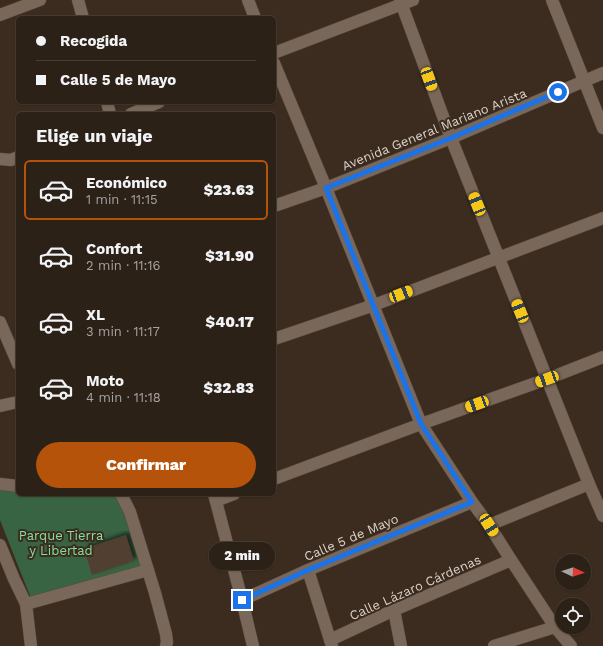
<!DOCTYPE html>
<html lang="es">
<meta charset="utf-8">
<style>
body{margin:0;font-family:"Work Sans",sans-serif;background:#342920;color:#f1f3f6;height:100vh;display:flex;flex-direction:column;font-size:15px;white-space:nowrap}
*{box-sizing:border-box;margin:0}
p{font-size:13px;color:#a6a3a1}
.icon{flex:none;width:22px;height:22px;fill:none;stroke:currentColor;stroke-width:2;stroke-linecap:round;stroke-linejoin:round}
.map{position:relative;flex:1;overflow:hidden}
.drawer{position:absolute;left:16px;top:112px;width:260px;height:384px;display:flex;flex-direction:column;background:#2c2117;border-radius:6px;box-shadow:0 1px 3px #0004,0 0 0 1px #483e36}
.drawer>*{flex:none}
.banner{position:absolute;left:16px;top:16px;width:260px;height:88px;border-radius:6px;box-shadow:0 1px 3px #0004,0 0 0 1px #483e36;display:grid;align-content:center;height:88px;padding:0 20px;background:#2c2117}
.needle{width:26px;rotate:94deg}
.tools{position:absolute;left:555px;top:554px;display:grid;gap:8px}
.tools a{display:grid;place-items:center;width:36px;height:36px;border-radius:50%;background:#2c2117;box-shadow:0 1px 3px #0004,0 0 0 1px #483e36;font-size:20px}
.end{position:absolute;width:18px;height:18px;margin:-9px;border:5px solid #1a73e8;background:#fff;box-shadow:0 0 0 2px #fff}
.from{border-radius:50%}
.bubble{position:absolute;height:28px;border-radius:14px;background:#2c2117;box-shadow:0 1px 3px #0004,0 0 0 1px #483e36;font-size:13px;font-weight:800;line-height:28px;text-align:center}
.car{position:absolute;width:12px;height:24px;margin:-12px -6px;border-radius:5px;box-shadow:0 0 3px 1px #0007;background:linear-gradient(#f5c518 24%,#345 0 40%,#f5c518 0 76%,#345 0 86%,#f5c518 0)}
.banner b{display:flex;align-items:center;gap:14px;height:38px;font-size:15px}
.banner b+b{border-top:1px solid #483e36}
.banner i{width:10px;height:10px;background:#f1f3f6}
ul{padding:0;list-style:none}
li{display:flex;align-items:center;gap:12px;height:60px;margin:0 8px 6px;padding:0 12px;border:2px solid transparent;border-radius:6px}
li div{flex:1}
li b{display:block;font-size:15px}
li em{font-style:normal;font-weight:800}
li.selected{border-color:#b45309}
li>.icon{width:36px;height:36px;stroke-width:1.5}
h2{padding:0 20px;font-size:18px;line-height:48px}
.button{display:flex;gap:8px;margin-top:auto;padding:8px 20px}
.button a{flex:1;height:46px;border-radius:24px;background:#b45309;color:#fff;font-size:16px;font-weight:800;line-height:46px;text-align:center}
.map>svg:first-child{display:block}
.green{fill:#386443}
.building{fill:#514033;filter:url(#shadow)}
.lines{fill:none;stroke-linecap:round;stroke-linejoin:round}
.street-casing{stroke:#56493e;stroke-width:13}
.street{stroke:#796759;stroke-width:12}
.route{stroke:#1a73e8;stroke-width:5}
.labels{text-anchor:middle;stroke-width:4;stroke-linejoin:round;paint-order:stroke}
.street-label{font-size:13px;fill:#dcd2ca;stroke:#3b2c1f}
.park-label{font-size:13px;fill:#84df9b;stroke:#3b2c1f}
</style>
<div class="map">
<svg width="603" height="646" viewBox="0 0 603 646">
<defs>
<filter id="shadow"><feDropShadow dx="3.5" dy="-3.5" stdDeviation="2" flood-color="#0009"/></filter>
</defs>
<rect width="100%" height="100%" fill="#3b2c1f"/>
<path class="green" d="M0 487 18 489V494H115L120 498 144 568 32 601 0 520Z"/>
<path class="building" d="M126 535 134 561 92 575 84 549Z"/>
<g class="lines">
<defs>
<g id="street">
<path d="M78 0 83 18"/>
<path d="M248 0 255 18"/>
<path d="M400 0 451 138 589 484 603 516"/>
<path d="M552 0 603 128"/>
<path d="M0 15 40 0"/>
<path d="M274 53 413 0"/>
<path d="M274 63 326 188 421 424 472 502 489 525 511 560 555 627 571 646"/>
<path d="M107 102 110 114"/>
<path d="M131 114 159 102"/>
<path d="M0 159 11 160 18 157"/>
<path d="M274 206 326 188 451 138 603 73"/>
<path d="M0 322 18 364"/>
<path d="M274 339 374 305 603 218"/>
<path d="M0 406 18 402"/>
<path d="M274 479 421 424 547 379 603 357"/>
<path d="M0 484 18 486"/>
<path d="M121 494 130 512 155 593 166 634 167 642 166 646"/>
<path d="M214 494 242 600 253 646"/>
<path d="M216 501 234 494"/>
<path d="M489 525 589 484"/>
<path d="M0 545 14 579 26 604 31 646"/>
<path d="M308 570 332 646"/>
<path d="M242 600 308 570 472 502"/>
<path d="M26 604 148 570"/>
<path d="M394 610 401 646"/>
<path d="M330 640 394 610 511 560"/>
<path d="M494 646 555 627"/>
</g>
</defs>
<use href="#street" class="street-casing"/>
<use href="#street" class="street"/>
</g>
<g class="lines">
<path class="route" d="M242 600 308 570 472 502 421 424 326 188 451 138 558 92"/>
</g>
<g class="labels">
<g class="street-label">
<text transform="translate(434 129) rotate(-22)" y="5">Avenida General Mariano Arista</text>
<text transform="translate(351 537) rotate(-23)" y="5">Calle 5 de Mayo</text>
<text transform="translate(415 587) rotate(-24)" y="5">Calle Lázaro Cárdenas</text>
</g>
<g class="park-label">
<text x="61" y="540">Parque Tierra<tspan x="61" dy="15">y Libertad</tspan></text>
</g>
</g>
</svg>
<div class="tools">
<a><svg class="needle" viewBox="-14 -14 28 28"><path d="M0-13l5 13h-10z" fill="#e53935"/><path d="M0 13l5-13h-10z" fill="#a6a3a1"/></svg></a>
<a><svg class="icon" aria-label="locate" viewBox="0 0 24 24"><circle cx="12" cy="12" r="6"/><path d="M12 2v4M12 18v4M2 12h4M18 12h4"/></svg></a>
</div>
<i class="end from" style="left:558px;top:92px"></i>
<i class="end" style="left:242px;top:600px"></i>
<div class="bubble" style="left:209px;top:542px;width:66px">2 min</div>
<i class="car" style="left:429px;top:79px;rotate:160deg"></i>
<i class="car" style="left:477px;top:204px;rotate:338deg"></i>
<i class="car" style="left:401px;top:294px;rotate:69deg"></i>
<i class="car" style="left:520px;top:311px;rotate:338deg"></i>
<i class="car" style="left:547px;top:379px;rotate:250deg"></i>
<i class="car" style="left:477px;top:404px;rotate:250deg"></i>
<i class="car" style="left:489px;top:525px;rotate:148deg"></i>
<div class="banner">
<b><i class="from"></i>Recogida</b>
<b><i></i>Calle 5 de Mayo</b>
</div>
<section class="drawer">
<h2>Elige un viaje</h2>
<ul>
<li class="selected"><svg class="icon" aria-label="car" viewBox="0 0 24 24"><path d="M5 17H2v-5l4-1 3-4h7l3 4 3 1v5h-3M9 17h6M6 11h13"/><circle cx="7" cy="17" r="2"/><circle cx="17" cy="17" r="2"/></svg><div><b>Económico</b><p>1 min · 11:15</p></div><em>$23.63</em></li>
<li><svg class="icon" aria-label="car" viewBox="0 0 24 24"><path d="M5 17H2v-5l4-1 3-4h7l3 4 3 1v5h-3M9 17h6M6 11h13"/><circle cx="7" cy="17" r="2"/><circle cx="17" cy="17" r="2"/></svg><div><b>Confort</b><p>2 min · 11:16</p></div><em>$31.90</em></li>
<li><svg class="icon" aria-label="car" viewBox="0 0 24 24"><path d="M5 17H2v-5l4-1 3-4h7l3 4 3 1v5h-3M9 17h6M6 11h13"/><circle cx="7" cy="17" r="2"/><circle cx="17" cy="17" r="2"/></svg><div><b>XL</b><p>3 min · 11:17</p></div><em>$40.17</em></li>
<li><svg class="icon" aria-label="car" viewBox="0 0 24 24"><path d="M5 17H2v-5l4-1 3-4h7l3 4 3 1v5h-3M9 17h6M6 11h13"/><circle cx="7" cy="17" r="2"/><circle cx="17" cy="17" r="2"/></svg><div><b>Moto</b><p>4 min · 11:18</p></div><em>$32.83</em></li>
</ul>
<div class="button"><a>Confirmar</a></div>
</section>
</div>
